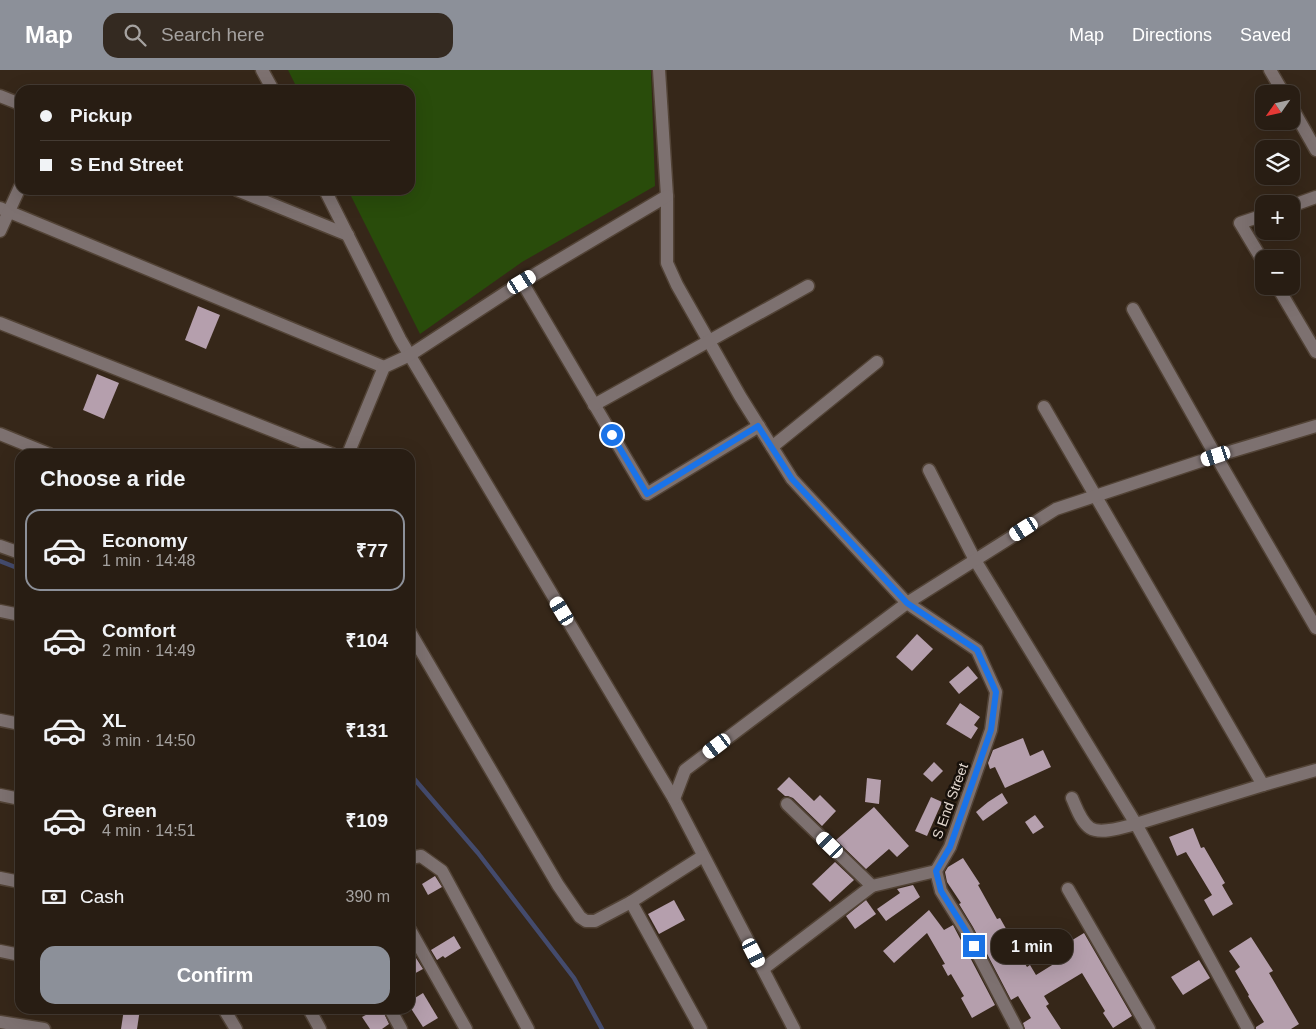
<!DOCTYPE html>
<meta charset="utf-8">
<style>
body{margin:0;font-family:Arial,sans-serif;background:#342a21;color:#f1f3f6;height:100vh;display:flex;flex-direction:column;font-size:19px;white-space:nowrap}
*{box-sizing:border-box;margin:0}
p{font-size:16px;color:#a5a2a0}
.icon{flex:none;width:28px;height:28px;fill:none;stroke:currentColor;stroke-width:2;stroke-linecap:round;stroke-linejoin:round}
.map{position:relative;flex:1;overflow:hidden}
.sheet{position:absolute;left:15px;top:379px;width:400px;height:565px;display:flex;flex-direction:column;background:#281d13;border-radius:15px;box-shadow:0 5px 20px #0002,0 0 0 1px #443b33}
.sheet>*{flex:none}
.hud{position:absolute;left:15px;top:15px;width:400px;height:110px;border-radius:15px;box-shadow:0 5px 20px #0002,0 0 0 1px #443b33;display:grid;align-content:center;height:110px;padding:0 25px;background:#281d13}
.needle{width:32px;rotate:236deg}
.controls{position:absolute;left:1255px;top:15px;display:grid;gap:10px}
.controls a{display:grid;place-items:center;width:45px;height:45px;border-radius:10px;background:#281d13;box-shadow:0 5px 20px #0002,0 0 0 1px #443b33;font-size:25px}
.end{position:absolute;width:22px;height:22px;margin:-11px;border:6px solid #1a73e8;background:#fff;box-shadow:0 0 0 2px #fff}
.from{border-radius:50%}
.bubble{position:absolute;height:35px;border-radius:15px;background:#281d13;box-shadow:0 5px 20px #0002,0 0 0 1px #443b33;font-size:16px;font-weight:700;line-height:35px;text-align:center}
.car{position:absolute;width:15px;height:30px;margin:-15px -8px;border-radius:6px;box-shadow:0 0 4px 1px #0007;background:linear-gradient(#fff 24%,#345 0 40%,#fff 0 76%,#345 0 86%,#fff 0)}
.hud b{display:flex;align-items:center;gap:18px;height:48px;font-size:19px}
.hud b+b{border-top:1px solid #443b33}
.hud i{width:12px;height:12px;background:#f1f3f6}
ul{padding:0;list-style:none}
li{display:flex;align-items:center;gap:15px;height:82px;margin:0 10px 8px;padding:0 15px;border:2px solid transparent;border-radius:15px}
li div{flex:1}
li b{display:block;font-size:19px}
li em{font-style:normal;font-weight:700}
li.on{border-color:#8c9099}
li>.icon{width:45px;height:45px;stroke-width:1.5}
h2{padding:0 25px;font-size:22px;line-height:60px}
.pay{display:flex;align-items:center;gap:12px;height:55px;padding:0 25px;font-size:19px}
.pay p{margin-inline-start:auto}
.button{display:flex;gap:10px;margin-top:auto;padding:10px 25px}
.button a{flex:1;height:58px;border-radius:15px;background:#8c9099;color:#fff;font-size:20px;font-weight:700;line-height:58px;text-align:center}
header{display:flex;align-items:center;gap:30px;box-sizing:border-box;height:70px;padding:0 25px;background:#8c9099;color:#fff}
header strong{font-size:24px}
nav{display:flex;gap:28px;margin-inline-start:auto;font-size:18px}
.search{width:350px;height:45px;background:#342a21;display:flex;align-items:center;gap:12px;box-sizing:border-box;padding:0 18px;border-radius:15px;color:#a5a2a0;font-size:19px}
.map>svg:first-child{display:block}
.green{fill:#294c0b}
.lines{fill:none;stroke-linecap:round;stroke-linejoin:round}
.stream{stroke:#444b6d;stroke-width:4.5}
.building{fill:#b59fad}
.minor-casing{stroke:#524336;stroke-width:15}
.minor{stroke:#7d7170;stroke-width:12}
.route{stroke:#1a73e8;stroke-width:6}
.labels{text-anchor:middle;stroke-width:5;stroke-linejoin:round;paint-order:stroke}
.street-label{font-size:14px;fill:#e3d8cf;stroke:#18110b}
</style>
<header>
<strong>Map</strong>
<div class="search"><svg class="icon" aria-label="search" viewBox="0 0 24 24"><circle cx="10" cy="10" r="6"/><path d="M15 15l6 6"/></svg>Search here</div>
<nav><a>Map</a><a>Directions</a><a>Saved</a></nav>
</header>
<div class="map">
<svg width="1316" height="959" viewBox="0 0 1316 959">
<rect width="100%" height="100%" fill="#362719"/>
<path class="green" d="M288 0H651L655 116 522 192 420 264 348 120H410V20H298Z"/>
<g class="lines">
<g class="stream">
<path d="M0 491 20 499"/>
<path d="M410 704 478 783 574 908 602 959"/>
</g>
</g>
<g class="building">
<path d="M198 236 220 245 206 279 185 270Z"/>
<path d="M97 304 119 313 104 349 83 340Z"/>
<path d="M917 564 933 579 912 601 896 587Z"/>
<path d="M968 596 978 608 959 624 949 612Z"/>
<path d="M960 633 980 647 974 655 978 658 971 669 946 654Z"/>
<path d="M1023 668 1030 686 1043 680 1051 697 1005 718 995 697 990 699 988 693 993 680Z"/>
<path d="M934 692 943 701 932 712 923 704Z"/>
<path d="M789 707 814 731 820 725 836 741 822 756 793 728 788 726H785L777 719Z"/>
<path d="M867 708 881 710 879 734 865 732Z"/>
<path d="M1002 723 1008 733 983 751 976 742 988 732Z"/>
<path d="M931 727 942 732 927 766 915 761Z"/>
<path d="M874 737 909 776 897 787 889 779 866 799 836 770Z"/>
<path d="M1035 745 1044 757 1033 764 1025 752Z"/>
<path d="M1193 758 1201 778 1204 777 1225 813 1222 815 1233 834 1213 846 1204 830 1212 825 1186 782 1177 786 1169 767Z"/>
<path d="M963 788 980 814 978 815 997 849 1000 848 1013 871H1011L1027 897 1030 895 1036 905 1070 884 1064 875 1084 863 1132 946 1113 958 1103 943 1105 941 1082 903 1044 926 1049 934 1046 936 1061 959H1025L1023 953 1031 948 1018 926 1011 930 1009 926 973 857 959 834 961 833 947 812 945 802 948 797Z"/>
<path d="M835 792 854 810 830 832 812 814Z"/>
<path d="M435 806 442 817 428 825 422 814Z"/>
<path d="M913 815 920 827 886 851 877 839 900 823 897 819Z"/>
<path d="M674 830 685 850 659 864 648 844Z"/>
<path d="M866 830 876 844 855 859 846 846Z"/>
<path d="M929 840 944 860 953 855 995 935 972 948 961 928 964 926 951 904 948 906 942 895 945 894 927 863 894 893 883 881Z"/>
<path d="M454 866 461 878 445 888 443 886 437 890 431 880Z"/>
<path d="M1251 867 1273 901 1269 903 1299 954 1291 959H1256V957L1264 952 1248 926 1249 925 1235 901 1240 897 1229 881Z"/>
<path d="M416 888 423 899 410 906V892Z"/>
<path d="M1199 890 1210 908 1183 925 1171 907Z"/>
<path d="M423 923 438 948 423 957 410 937V931Z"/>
<path d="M124 939H140L137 959H121Z"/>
<path d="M377 939H382L389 954 382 959H370L362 947Z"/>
</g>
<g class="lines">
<defs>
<g id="minor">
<path d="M262 0 273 20"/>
<path d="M659 0 667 126V193L677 215 740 326 792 409 907 533 977 580 996 622 991 660 950 777 936 801 941 821 966 861 1017 959"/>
<path d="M1270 0 1284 24"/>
<path d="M0 26 20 34"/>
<path d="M1291 36 1316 80"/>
<path d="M237 120 348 165"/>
<path d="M325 120 400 269 674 729 794 959"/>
<path d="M1291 136 1316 127"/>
<path d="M0 138 384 297"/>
<path d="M1264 145 1240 153 1264 193"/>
<path d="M0 161 20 117"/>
<path d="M522 212 647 424 759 356"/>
<path d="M1277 216 1316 282"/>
<path d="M1133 239 1216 386 1316 558"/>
<path d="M0 253 332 384"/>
<path d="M594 335 808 216"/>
<path d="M1044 337 1263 715"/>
<path d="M0 364 49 384"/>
<path d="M772 377 877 292"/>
<path d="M348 384 384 297 410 285 522 212 667 126"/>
<path d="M929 400 975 490 1136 754 1263 715 1316 700"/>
<path d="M0 476 20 483"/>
<path d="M0 541 20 545"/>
<path d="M410 562 558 815 580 847 586 851H595L631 832 703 786"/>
<path d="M0 650 20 654"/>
<path d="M0 725 20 729"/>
<path d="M1072 728C1076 737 1081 752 1090 758 1101 765 1124 757 1136 754L1248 959"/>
<path d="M674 729 685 700 907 533 1056 439 1216 386 1316 356"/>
<path d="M787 734 872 816"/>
<path d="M410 788 421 786 442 801 528 959"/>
<path d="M0 808 20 812"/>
<path d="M1068 819 1149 959"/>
<path d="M631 832 701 959"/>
<path d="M410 860 466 959"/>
<path d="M0 881 20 885"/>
<path d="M763 899 872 816 936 801"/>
<path d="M224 939 236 959"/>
<path d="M309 939 320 959"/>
<path d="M390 939 401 959"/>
<path d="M0 952 44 959"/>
</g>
</defs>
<use href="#minor" class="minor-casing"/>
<use href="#minor" class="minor"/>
</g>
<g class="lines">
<path class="route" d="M612 365 647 424 758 356 792 409 907 533 977 580 996 622 991 660 950 777 936 801 941 821 966 861 974 876"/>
</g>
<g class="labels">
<g class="street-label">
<text transform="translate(950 731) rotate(-70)" y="5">S End Street</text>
</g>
</g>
</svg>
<div class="controls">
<a><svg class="needle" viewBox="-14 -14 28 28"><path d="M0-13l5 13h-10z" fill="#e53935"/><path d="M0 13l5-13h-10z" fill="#a5a2a0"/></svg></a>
<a><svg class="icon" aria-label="layers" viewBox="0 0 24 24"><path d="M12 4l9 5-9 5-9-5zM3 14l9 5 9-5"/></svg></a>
<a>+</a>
<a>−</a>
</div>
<i class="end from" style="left:612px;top:365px"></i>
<i class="end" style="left:974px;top:876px"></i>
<div class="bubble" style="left:991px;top:859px;width:82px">1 min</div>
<i class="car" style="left:522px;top:212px;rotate:59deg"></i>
<i class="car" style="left:1216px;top:386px;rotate:252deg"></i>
<i class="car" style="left:1024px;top:459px;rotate:238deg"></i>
<i class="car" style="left:562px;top:541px;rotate:329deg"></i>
<i class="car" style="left:717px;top:676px;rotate:233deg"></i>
<i class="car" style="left:830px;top:775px;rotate:314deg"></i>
<i class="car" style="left:754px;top:883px;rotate:153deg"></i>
<div class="hud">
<b><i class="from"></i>Pickup</b>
<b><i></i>S End Street</b>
</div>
<section class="sheet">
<h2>Choose a ride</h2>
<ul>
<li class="on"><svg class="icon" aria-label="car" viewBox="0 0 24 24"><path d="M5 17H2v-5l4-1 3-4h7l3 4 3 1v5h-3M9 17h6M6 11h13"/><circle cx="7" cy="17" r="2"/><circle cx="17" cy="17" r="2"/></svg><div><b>Economy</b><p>1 min · 14:48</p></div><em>₹77</em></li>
<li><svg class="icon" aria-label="car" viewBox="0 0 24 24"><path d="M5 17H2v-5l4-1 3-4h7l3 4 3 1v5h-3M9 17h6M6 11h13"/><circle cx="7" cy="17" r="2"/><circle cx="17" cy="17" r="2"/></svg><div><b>Comfort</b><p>2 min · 14:49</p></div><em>₹104</em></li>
<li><svg class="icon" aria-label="car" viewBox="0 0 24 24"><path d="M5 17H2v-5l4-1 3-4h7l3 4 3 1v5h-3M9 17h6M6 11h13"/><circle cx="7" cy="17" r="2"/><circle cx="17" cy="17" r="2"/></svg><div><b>XL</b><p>3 min · 14:50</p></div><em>₹131</em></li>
<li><svg class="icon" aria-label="car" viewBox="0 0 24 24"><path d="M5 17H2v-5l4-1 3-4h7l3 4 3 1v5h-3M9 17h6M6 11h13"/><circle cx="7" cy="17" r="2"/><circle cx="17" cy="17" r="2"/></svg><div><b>Green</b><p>4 min · 14:51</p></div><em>₹109</em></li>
</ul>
<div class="pay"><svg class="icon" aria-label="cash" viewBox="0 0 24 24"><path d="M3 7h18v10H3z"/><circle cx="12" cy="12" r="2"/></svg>Cash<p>390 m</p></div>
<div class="button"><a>Confirm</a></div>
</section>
</div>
